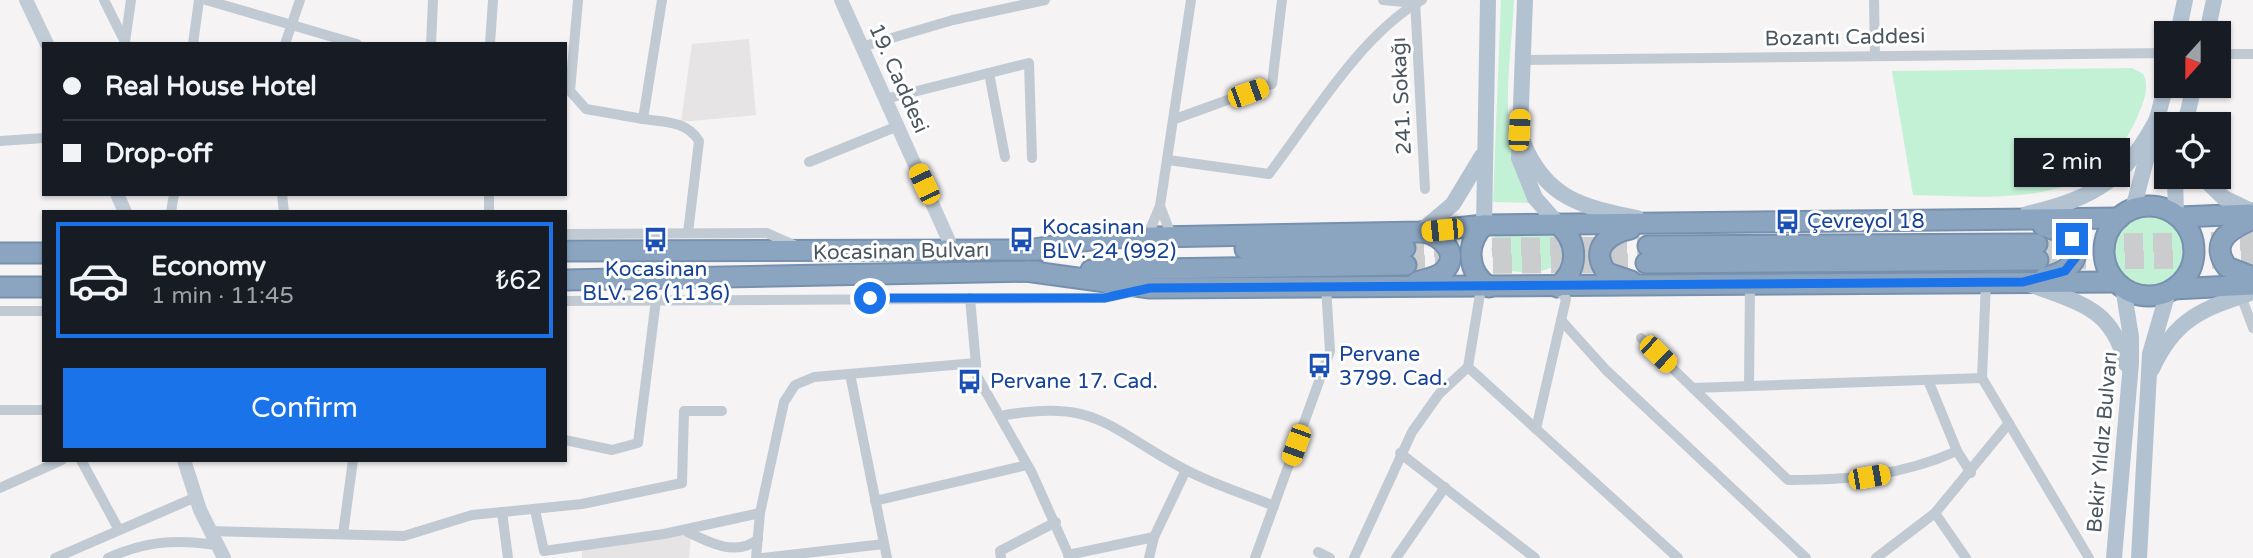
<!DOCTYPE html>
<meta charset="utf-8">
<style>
body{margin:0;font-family:"Varela Round",sans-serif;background:#20242c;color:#f1f3f6;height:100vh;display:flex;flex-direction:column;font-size:26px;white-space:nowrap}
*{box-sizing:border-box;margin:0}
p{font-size:23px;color:#9ea1a6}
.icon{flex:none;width:38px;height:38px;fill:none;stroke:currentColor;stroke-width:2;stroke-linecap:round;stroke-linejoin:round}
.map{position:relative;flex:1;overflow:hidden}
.side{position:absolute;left:42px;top:210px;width:525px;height:252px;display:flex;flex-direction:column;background:#171b24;border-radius:0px;box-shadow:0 2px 5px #0004}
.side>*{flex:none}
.top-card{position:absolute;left:42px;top:42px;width:525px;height:154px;border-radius:0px;box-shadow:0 2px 5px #0004;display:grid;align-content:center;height:154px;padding:0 21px;background:#171b24}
.needle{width:46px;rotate:201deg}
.tools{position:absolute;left:2154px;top:21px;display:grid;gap:14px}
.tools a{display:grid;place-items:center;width:77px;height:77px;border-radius:0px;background:#171b24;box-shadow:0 2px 5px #0004;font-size:35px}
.end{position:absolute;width:32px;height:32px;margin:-16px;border:9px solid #1a73e8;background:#fff;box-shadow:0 0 0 4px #fff}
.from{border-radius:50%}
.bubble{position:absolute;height:49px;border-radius:0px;background:#171b24;box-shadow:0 2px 5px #0004;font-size:23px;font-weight:600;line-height:49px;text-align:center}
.car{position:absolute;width:21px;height:42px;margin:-21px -10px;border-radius:9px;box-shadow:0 0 5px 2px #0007;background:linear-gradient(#f5c518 24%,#345 0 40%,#f5c518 0 76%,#345 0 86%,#f5c518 0)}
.top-card b{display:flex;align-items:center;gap:24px;height:66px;font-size:26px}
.top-card b+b{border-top:2px solid #363941}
.top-card i{width:18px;height:18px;background:#f1f3f6}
ul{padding:12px 0 0;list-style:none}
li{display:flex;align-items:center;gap:21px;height:116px;margin:0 14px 10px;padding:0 7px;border:4px solid transparent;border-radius:0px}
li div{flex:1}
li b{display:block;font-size:26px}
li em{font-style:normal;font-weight:600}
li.on{border-color:#1a73e8}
li>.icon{width:63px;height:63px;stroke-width:1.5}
.action{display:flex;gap:14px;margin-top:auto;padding:14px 21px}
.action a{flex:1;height:80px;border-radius:0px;background:#1a73e8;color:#fff;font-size:28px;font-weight:600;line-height:80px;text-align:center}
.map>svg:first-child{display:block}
.education{fill:#e6e4e5}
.green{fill:#c3f1d5}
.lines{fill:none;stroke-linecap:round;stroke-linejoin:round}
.highway-tunnel{stroke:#caccce;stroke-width:19;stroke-dasharray:19 10;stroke-linecap:butt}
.highway-casing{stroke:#7690ad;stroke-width:23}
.street{stroke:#c1cad2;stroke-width:10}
.secondary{stroke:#c1cbd6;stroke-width:14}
.primary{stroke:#b3c2d1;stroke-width:16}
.highway{stroke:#8ba5c1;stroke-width:19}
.route{stroke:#1a73e8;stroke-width:9}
.labels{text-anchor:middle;stroke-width:6;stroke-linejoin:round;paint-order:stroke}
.street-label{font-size:21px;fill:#4a5661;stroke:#fff}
.transit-label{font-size:21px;fill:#164399;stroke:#fff;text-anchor:start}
</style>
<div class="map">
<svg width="2253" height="558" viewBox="0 0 2253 558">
<rect width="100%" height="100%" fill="#f5f3f3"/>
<g class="education">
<path d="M749 39 756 115 681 122 692 44Z"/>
<path d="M691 534 689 558H582V546Z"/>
</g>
<g class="green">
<path d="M1501 0H1514C1511 67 1494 145 1534 203L1493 202Z"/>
<path d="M2132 68 2143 74C2151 87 2142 106 2136 120 2094 212 1996 196 1913 195L1892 71Z"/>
<circle cx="2149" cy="251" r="35"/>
<path d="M1545 224 1563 237C1563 244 1566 253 1561 259 1551 276 1510 276 1497 264L1491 249 1496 234Z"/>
</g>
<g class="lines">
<g class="highway-tunnel">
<path d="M2037 244 2253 241"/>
<path d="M1405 248 1648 246"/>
<path d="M2038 260 2253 259"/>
<path d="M1406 265 1646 263"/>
</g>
<defs>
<g id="highway">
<circle cx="2149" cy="251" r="45"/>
<path d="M2179 217 2252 214"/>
<path d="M2253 219C2232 228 2208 241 2227 267L2253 277"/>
<path d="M1484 225C1465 244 1467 272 1489 287"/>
<path d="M2043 226 2068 234C2088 257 2067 273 2045 277"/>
<path d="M1630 229C1607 234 1589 250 1607 273L1631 281"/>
<path d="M1648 246 2037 244"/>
<path d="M1245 249 1405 248"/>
<path d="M1028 250 1103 238 1420 232 1484 225 2119 218"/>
<path d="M565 251 1040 250"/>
<path d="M0 253H44"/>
<path d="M1646 263 2038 260"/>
<path d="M1091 270 1406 265"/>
<path d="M1026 271 1150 288 2116 282"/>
<path d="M565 280 1037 271"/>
<path d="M1417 282C1425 279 1436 278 1443 272 1462 254 1441 236 1424 232"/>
<path d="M0 287H44"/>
<path d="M1557 287C1579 270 1579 242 1558 224"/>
<path d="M2173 289 2253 285"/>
</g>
</defs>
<use href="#highway" class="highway-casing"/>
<g class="street">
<path d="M104 0 125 42"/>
<path d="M206 0 357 44"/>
<path d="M578 0 570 91 586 109 643 119 662 0"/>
<path d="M1383 0 1415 3"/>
<path d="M1415 0 1425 189"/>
<path d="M1874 0 1875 56"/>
<path d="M125 42 131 0"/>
<path d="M193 44 199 0"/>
<path d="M285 44 300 0"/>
<path d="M431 44 433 0"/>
<path d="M490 44 493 0"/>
<path d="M861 47 953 20 1045 0"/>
<path d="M2219 54H2253"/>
<path d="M1523 60 2166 53"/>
<path d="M989 73 1005 157"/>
<path d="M885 99 1029 63 1032 158"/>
<path d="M643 119C664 122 687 121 699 141L688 233"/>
<path d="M1175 119 1272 84 1282 0"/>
<path d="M0 141 44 138"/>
<path d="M1168 160 1269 174C1311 119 1361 34 1422 0"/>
<path d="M809 162 898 126"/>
<path d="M282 194 284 212"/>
<path d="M1160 206 1172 237"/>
<path d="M171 212 174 194"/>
<path d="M489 212V194"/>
<path d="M565 234 767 233 796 246"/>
<path d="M1147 237 1160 206 1191 0"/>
<path d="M1986 282 1982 378 2089 558"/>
<path d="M1481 288 1468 367 1678 558"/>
<path d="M2241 296 2253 328"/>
<path d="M970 298 977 376 1032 473 1070 558"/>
<path d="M565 301 1104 298 1136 291"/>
<path d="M0 311H44"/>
<path d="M1561 320 1606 370 1806 558"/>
<path d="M1641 338 1788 480C1848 480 1901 476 1957 451"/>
<path d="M850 374 887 558"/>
<path d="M1928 380 1957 451 1971 473"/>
<path d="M1749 386 1750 284"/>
<path d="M1693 388 1982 378"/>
<path d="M0 410H44"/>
<path d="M1000 416C1097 398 1107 428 1184 469 1212 484 1245 494 1274 506"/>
<path d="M1536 429 1566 299 1557 287"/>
<path d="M565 440 612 450 638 443 656 300"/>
<path d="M1400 453 1535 558"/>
<path d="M81 460 119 530"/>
<path d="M0 488 62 460"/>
<path d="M875 501 1027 465"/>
<path d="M535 510 544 551 664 534 760 513"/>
<path d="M502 512 508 558"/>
<path d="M1935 513 1966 558"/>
<path d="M684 530C706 541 736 558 758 539"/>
<path d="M209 531 404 536 472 515 582 504 682 483 684 411H722"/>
<path d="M343 534 353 460"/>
<path d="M1318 552 1330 558"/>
<path d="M1068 555 1154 537"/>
<path d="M55 558 196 497"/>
<path d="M108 558C145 541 176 539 216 545"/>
<path d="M756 558 760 513 784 402 795 385 814 377 976 363"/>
<path d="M763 558 884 544"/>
<path d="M1001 558 1000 551 1056 522"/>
<path d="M1149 558 1154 537 1186 470"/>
<path d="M1255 558 1330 351 1326 287"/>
<path d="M1354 558 1412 432 1439 394 1468 367"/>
<path d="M1396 558 1445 487"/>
<path d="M1876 558 1935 513 2009 423"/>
</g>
<g class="secondary">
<path d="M26 0 47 44"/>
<path d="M841 0 953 250"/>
<path d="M117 194 125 212"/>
<path d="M184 460 200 510 224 558"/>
</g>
<g class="primary">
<path d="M1525 0 1519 158 1535 198 1558 224"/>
<path d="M2178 33 2185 0"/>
<path d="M2207 33 2214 0"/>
<path d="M2185 124 2194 86"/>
<path d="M1523 142C1545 198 1582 207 1637 218"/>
<path d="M2175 177 2176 214"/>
<path d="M2202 177 2224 198 2253 212"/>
<path d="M2133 209 2166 85"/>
<path d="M2027 214C2095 198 2127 179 2159 115"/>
<path d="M1484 225 1488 0"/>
<path d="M1420 232 1453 204 1482 156"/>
<path d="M2032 285C2081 304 2112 308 2126 364"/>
<path d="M2152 369C2175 318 2203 309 2253 292"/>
<path d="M2114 558 2131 363V337L2123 287"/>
<path d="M2139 558 2150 354 2168 292"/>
</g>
<use href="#highway" class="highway"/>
</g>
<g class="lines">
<path class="route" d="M870 298H1104L1150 288 2023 282 2065 271 2076 257 2072 239"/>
</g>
<defs>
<symbol id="bus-bare" viewBox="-9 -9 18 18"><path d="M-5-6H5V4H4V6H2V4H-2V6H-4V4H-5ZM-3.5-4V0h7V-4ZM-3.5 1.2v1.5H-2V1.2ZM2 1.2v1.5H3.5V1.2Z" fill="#1a4fb4" stroke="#fff" stroke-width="2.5" paint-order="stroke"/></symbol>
</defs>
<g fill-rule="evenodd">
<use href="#bus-bare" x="1770" y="204" width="35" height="35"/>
<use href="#bus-bare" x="1004" y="222" width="35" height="35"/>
<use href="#bus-bare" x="638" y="222" width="35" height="35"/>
<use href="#bus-bare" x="1302" y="348" width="35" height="35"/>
<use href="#bus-bare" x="952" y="364" width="35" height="35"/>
</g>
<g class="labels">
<g class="street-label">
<text transform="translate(1845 37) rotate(-1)" y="7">Bozantı Caddesi</text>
<text transform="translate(899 78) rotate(66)" y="7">19. Caddesi</text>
<text transform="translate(1401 96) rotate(-93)" y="7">241. Sokağı</text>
<text transform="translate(901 251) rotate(-1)" y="7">Kocasinan Bulvarı</text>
<text transform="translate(2102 442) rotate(-85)" y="7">Bekir Yıldız Bulvarı</text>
</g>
<g class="transit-label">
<text x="1807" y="228">Çevreyol 18</text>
<text x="1042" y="234">Kocasinan<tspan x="1042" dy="24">BLV. 24 (992)</tspan></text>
<text x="656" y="276" text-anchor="middle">Kocasinan<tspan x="656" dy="24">BLV. 26 (1136)</tspan></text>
<text x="1339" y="361">Pervane<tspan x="1339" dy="24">3799. Cad.</tspan></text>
<text x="990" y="388">Pervane 17. Cad.</text>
</g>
</g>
</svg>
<div class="tools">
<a><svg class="needle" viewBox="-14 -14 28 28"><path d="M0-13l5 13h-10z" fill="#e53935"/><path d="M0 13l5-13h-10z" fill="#9ea1a6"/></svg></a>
<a><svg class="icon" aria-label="locate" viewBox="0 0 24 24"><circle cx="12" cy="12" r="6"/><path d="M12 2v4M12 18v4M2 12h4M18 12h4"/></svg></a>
</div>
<i class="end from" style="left:870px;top:298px"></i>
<i class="end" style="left:2072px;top:239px"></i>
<div class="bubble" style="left:2014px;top:138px;width:116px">2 min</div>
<i class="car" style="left:1248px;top:93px;rotate:70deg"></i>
<i class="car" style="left:1519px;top:130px;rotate:3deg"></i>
<i class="car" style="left:924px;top:184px;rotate:335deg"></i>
<i class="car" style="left:1442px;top:230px;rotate:264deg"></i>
<i class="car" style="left:1658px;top:354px;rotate:134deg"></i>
<i class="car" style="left:1296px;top:445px;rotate:200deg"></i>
<i class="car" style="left:1869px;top:477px;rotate:80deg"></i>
<div class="top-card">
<b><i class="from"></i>Real House Hotel</b>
<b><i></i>Drop-off</b>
</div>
<section class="side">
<ul>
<li class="on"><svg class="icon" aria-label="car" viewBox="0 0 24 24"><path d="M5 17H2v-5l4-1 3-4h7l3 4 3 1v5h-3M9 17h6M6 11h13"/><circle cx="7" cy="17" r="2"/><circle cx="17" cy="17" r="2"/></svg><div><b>Economy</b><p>1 min · 11:45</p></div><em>₺62</em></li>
</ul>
<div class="action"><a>Confirm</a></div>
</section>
</div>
